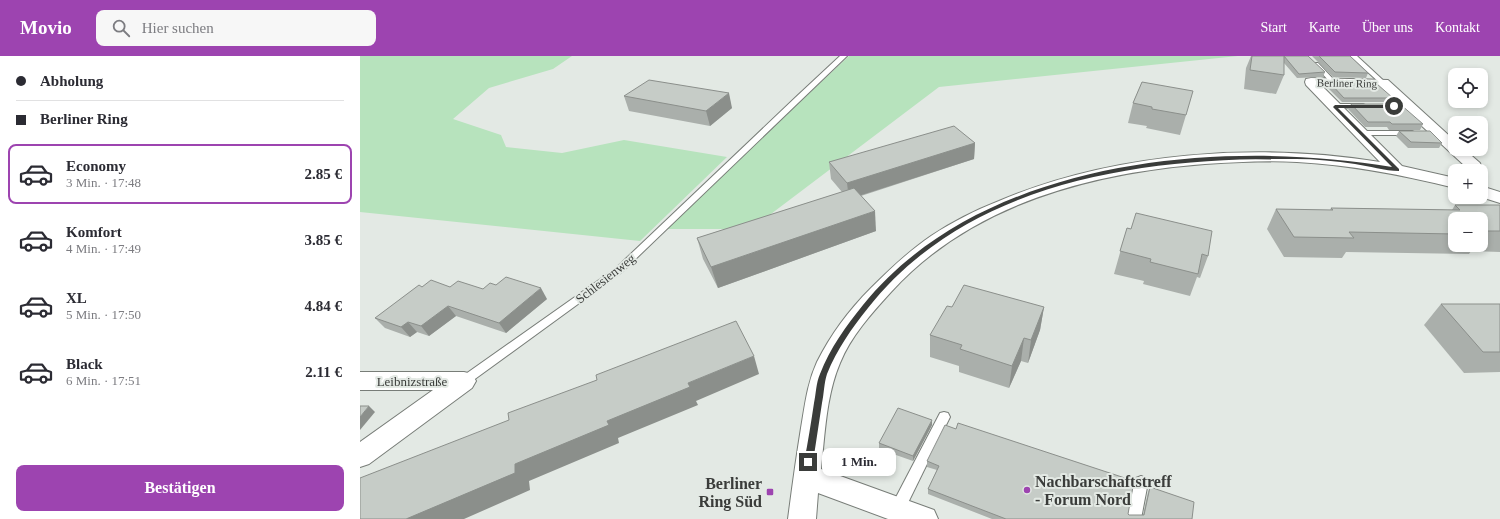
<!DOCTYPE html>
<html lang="de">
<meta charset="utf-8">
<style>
body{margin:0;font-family:"Times New Roman",serif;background:#f7f7f7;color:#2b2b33;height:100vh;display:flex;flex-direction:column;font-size:15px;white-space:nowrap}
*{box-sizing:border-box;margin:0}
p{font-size:13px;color:#7c7c81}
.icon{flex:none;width:22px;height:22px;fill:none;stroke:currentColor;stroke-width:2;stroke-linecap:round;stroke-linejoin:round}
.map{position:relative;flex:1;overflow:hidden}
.side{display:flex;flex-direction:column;background:#fff;width:360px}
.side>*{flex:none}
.top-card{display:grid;align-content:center;height:88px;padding:0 16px;background:#fff}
.fabs{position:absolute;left:1088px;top:12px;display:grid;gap:8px}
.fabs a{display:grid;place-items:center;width:40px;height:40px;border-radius:8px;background:#fff;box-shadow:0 2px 6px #0003;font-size:20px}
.end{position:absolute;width:18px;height:18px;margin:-9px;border:5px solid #3a3c3a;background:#fff;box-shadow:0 0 0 2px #fff}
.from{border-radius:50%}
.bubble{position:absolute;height:28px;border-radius:8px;background:#fff;box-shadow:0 2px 6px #0003;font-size:13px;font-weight:800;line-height:28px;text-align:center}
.top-card b{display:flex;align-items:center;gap:14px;height:38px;font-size:15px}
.top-card b+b{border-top:1px solid #e1e1e2}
.top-card i{width:10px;height:10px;background:#2b2b33}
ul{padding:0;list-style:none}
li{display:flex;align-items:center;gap:12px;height:60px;margin:0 8px 6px;padding:0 8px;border:2px solid transparent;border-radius:8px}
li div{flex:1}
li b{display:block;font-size:15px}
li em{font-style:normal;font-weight:800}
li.on{border-color:#9d44b0}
li>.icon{width:36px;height:36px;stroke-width:1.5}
.button{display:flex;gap:8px;margin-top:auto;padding:8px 16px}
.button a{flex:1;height:46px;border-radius:8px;background:#9d44b0;color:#fff;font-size:16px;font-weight:800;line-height:46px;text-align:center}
header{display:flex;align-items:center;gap:24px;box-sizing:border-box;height:56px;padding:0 20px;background:#9d44b0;color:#fff}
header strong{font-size:19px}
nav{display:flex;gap:22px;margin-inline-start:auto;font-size:14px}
.search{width:280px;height:36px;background:#f7f7f7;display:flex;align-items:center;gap:10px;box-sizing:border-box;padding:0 14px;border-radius:8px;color:#7c7c81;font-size:15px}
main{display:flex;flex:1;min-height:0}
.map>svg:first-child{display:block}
.green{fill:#b7e3bd}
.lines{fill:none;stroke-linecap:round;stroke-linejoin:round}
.lane-casing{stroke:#787d78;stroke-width:2}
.street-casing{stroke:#787d78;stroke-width:2}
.lane{fill:#fff;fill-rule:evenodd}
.street{fill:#fff;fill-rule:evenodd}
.wall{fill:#aaafab;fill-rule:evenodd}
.shaded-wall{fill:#8b8f8b}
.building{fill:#c6ccc7;stroke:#8b8f8b}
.route{fill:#3a3c3a}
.poi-dot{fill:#9d44b0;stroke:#e3e9e4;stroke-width:1.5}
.labels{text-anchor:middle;stroke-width:4;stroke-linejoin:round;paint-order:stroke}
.far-street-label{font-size:11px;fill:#3a3c3a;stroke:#e3e9e4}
.street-label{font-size:13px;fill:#3a3c3a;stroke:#e3e9e4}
.near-poi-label{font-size:16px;font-weight:bold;fill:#3a3c3a;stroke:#e3e9e4;text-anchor:start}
</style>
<header>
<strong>Movio</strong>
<div class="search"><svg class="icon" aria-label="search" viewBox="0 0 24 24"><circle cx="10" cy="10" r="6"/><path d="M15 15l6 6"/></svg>Hier suchen</div>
<nav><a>Start</a><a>Karte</a><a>Über uns</a><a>Kontakt</a></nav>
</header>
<main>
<section class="side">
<div class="top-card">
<b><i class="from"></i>Abholung</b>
<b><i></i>Berliner Ring</b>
</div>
<ul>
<li class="on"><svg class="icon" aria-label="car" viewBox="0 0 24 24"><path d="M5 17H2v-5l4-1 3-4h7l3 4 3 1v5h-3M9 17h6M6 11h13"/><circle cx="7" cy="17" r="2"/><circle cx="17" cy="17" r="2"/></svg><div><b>Economy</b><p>3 Min. · 17:48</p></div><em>2.85 €</em></li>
<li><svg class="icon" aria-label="car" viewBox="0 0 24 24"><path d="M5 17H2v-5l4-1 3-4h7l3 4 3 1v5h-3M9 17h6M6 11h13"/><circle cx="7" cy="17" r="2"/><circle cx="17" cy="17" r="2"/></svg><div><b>Komfort</b><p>4 Min. · 17:49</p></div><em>3.85 €</em></li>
<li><svg class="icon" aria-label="car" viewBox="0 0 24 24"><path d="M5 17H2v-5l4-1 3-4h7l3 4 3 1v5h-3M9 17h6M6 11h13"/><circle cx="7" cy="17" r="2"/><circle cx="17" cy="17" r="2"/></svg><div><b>XL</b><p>5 Min. · 17:50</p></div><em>4.84 €</em></li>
<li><svg class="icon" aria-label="car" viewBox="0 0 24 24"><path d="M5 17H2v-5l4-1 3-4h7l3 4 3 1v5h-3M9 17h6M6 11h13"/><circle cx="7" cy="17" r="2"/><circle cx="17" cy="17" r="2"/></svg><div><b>Black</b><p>6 Min. · 17:51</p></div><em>2.11 €</em></li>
</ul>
<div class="button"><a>Bestätigen</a></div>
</section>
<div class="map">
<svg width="1140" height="463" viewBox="0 0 1140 463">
<rect width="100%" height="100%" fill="#e3e9e4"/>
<g class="green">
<path d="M0 0H212L193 13 129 32 93 63 141 79 146 91 202 97 264 84 367 101 280 185 0 156Z"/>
<path d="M489 0H878L579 31 391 173H303Z"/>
</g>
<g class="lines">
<defs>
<g id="lane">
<path d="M480 0H487L262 216 108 328 104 330 100 328 98 325 100 322 256 212 436 41Z"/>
<path d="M990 0H997L1025 26V28H1021Z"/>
<path d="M954 7H958L976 26V28H972L954 9Z"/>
<path d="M1003 48 1005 49V51L975 52 972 50 975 48Z"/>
<path d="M998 75H1052L1056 77 1052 79H998Z"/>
<path d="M584 356 588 357 590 361 543 457 538 459 533 457 531 452 533 447 580 357Z"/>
<path d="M781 420 786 422 788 426 781 463H767L774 426 776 422Z"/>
</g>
<g id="street">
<path d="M951 22 1028 24 1095 85V93H1104L1120 107 1123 115 1121 118V115H1107L1106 111 1020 31 962 30 1042 110 1095 122V132C1043 119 991 109 937 106 907 104 876 106 845 108 730 117 611 148 531 236 511 258 491 280 480 307 466 340 465 378 461 413L574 454 578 463H528L458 437 456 463H428C432 432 436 403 441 372 445 349 447 328 457 306 471 278 489 254 511 232 530 213 549 195 571 180 592 166 616 154 639 145 754 96 898 86 1020 106L946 29 945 26 946 23Z"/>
<path d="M1121 130 1140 136V147L1121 141Z"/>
<path d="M0 316H104L112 318 116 325 112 332 9 408 0 411V386L73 334H0Z"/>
</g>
</defs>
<use href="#lane" class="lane-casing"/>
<use href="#street" class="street-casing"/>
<use href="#lane" class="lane"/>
<use href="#street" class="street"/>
</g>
<g class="wall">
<path d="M891 0H948L965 16 963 21 937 22 924 7V19L916 38 884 33 886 12Z"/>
<path d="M952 0H990L1008 17 1006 22 973 21Z"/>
<path d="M782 26 826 59 820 79 786 72 787 70 768 67 773 47Z"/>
<path d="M970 27 1033 42 1030 46H982L968 32Z"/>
<path d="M264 40 372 52 350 70 269 55Z"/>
<path d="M991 48 1063 68 1060 74H1029L1027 71H1005L988 53Z"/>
<path d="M1039 75 1082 87 1079 92H1048L1036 80Z"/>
<path d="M615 87 614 103 501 140 516 175 358 232 343 203 337 182 482 136 471 123 469 106Z"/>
<path d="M1095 149H1140V196L1111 195 1109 198 986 196 982 202 924 201 907 173 916 153 970 154 971 152 1092 154ZM1095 163H1121V189H1095Z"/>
<path d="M767 172 848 200 840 222 837 221 830 240 783 228 784 225 754 218Z"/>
<path d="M62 231 123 233 187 243 146 277 96 260 69 280 57 276 50 281 25 272 15 262Z"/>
<path d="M1081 248H1140V316L1104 317 1064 269Z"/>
<path d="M592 251H684L680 274 668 307 661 305 649 332 599 316V310L570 301V279Z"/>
<path d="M572 369 553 405 519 393V387Z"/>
<path d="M567 405 768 458 769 459H783L788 436 790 431 832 463H632L568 438V433L577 414 567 411Z"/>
</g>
<g class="shaded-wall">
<path d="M369 37 372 52 350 70 346 55Z"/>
<path d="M615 87 614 103 489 143 487 127Z"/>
<path d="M515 155 516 175 358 232 351 211Z"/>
<path d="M181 232 187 243 146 277 139 267Z"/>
<path d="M88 250 96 260 69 280 61 270Z"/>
<path d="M684 251 680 274 668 307 671 284Z"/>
<path d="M48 266 57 276 50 281 41 271Z"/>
<path d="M664 282 661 305 649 332 652 310Z"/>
<path d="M394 300 399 318 336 345 338 349 258 382 259 387 169 425 170 434 104 463H46L155 408 328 327Z"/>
<path d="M9 350 15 356 0 374V361Z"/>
<path d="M572 364V369L553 405V400Z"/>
</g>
<g class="building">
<path d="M892 0H924V19L890 14Z"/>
<path d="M924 0H948L965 16 939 18Z"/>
<path d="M959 0H990L1008 17 975 16Z"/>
<path d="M289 24 369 37 346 55 264 40Z"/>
<path d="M782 26 833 35 826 59 792 53V51L773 47Z"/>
<path d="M970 27 1017 28 1033 42H984Z"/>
<path d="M991 48H1040L1063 68H1032L1030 66H1008Z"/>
<path d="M594 70 615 87 487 127 469 106Z"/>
<path d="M1039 75H1070L1082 87 1051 86Z"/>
<path d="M494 132 515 155 351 211 337 182Z"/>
<path d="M1095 149H1140V175H1122L1124 178H1121V163H1095V178L989 176 994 182 934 181 916 153 973 154 971 152 1100 154Z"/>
<path d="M776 157 852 175 848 200 842 198 838 218 790 206 791 203 760 195 767 172 771 173Z"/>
<path d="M146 221 181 232 139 267 88 250 61 270 48 266 41 271 15 262 59 229 62 231 71 224 90 231 98 225 123 233 130 227 136 229Z"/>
<path d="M604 229 684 251 671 284 664 282 652 310 600 293 602 289 570 279 587 250 592 251Z"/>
<path d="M1081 248H1140V296H1123Z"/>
<path d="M376 265 394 300 328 327 330 331 247 365 249 369 155 408V417L46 463H0V422L149 364 148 357 237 324 236 319Z"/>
<path d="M0 350H9L0 361Z"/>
<path d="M538 352 572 364 553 400 519 387Z"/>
<path d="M598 367 774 425 768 458 769 459H784L790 431 834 446 832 463H646L568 433 579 410 567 405 585 369 596 373Z"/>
</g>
<path class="route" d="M975 49H1035L1034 52H978L1039 113V115C1025 115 1009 110 995 108 976 105 955 103 936 103 784 101 609 124 508 252 492 272 477 293 467 318 464 327 464 338 462 347 459 367 456 386 453 406L451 409H445L444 406C448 386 451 367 454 347 456 338 456 327 460 318 470 292 486 270 503 249 621 103 859 82 1032 111L973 51Z"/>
<g class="poi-dot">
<circle cx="667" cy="434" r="4"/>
<rect x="406" y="432" width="8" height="8" rx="2"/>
</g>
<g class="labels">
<g class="far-street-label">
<text transform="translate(987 27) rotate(1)" y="4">Berliner Ring</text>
</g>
<g class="street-label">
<text transform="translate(245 222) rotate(-38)" y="5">Schlesienweg</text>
<text x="52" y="330">Leibnizstraße</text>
</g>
<g class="near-poi-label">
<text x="675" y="431">Nachbarschaftstreff<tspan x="675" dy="18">- Forum Nord</tspan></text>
<text x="402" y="433" text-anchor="end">Berliner<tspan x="402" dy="18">Ring Süd</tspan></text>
</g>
</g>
</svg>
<div class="fabs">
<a><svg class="icon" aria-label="locate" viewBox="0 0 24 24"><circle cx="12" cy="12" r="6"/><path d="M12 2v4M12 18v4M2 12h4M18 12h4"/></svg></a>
<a><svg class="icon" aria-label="layers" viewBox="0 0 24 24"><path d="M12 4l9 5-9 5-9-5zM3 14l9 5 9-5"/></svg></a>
<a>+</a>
<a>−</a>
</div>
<i class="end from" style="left:1034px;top:50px"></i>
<i class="end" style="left:448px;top:406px"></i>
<div class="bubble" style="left:462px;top:392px;width:74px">1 Min.</div>
</div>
</main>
